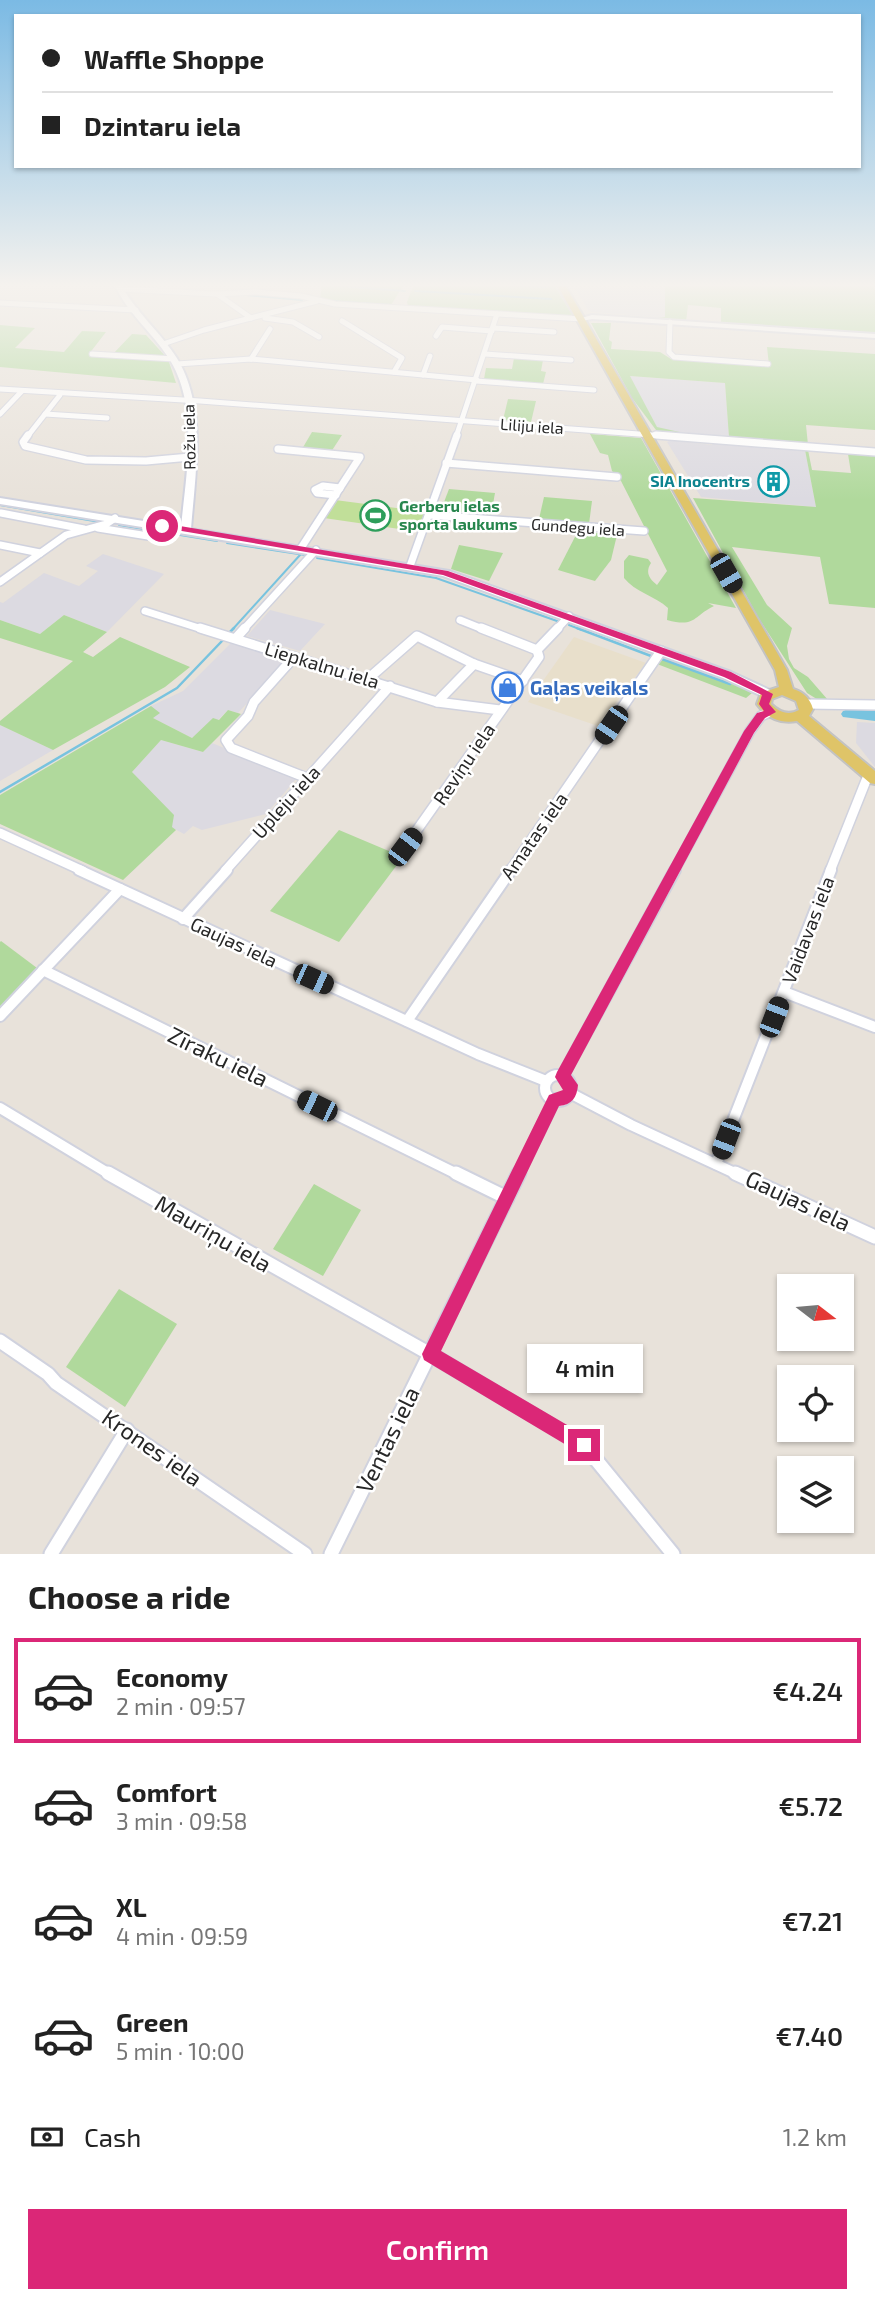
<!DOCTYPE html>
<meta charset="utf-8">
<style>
body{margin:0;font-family:"Exo 2",sans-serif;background:#f2f2f2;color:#222;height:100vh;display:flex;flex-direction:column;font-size:26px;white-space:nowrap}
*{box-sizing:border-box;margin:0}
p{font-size:23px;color:#767676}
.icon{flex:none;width:38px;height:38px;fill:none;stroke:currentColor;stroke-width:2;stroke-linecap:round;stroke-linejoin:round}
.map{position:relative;height:1554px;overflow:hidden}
.side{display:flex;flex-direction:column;background:#fff;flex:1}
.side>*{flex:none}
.guide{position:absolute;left:14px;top:14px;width:847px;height:154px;border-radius:0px;box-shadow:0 2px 5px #0004;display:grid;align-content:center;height:154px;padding:0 28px;background:#fff}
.needle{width:46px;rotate:106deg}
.controls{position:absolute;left:777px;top:1274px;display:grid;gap:14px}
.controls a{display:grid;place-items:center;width:77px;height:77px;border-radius:0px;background:#fff;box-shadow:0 2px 5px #0004;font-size:35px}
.end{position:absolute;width:32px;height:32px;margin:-16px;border:9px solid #db2777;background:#fff;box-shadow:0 0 0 4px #fff}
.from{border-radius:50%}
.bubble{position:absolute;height:49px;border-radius:0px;background:#fff;box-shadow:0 2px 5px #0004;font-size:23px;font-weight:600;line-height:49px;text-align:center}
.car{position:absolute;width:21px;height:42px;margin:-21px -10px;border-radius:9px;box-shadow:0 0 5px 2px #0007;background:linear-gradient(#222 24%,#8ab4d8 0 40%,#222 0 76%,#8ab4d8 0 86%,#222 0)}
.guide b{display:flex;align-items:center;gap:24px;height:66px;font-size:26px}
.guide b+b{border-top:2px solid #e0e0e0}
.guide i{width:18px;height:18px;background:#222}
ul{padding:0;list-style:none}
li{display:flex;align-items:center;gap:21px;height:105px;margin:0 14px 10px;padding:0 14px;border:4px solid transparent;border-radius:0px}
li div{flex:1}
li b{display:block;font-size:26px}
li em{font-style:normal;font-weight:600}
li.on{border-color:#db2777}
li>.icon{width:63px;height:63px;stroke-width:1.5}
h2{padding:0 28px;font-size:32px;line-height:84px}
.pay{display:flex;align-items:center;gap:18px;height:77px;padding:0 28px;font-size:26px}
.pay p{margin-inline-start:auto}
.action{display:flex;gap:14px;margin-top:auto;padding:14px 28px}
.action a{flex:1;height:80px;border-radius:0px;background:#db2777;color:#fff;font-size:28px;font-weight:600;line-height:80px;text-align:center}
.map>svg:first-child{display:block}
.industrial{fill:#dcdae1}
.education{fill:#e8dfcb}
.green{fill:#b0d99c}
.pitch{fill:#c1df99}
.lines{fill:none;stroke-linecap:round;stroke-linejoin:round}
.stream-far1{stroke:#78c3df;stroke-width:2}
.stream{stroke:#78c3df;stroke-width:2.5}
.river{fill:#78c3df;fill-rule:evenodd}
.street-far4-casing{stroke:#d0d2de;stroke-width:7}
.street-far3-casing{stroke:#d0d2de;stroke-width:10}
.street-far2-casing{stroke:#d0d2de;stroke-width:12}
.street-far1-casing{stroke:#d0d2de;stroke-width:14}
.street-casing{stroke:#d0d2de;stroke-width:17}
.secondary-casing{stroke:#d0d2de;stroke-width:4}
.primary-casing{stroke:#c3c3c3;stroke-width:4}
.street-far4{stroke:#fff;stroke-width:5}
.street-far3{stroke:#fff;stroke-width:7}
.street-far2{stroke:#fff;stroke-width:9}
.street-far1{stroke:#fff;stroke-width:10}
.street{stroke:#fff;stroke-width:13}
.secondary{fill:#fff;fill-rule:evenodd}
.primary{fill:#dfc468;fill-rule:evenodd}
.route{fill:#db2777}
.labels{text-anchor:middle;stroke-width:5;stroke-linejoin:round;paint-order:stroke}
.far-street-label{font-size:16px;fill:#272727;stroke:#fff}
.far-culture-label{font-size:16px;font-weight:bold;fill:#0d838f;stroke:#fff;text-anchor:end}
.far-leisure-label{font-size:16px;font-weight:bold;fill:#27864d;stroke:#fff;text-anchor:start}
.street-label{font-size:19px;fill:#272727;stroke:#fff}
.shop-label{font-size:19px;font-weight:bold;fill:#366cbe;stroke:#fff;text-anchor:start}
.near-street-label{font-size:23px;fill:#272727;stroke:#fff}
</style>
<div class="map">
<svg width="875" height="1554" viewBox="0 0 875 1554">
<rect width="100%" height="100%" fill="#e8e2da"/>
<g class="industrial">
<path d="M665 283V318L592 312 588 310 573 285Z"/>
<path d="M629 376 725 383 729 437 668 431 657 427Z"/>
<path d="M671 440 712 445 713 443 805 450 816 507 701 497 667 442Z"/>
<path d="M103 554 164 574 107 632 64 615 40 634 0 620V602L3 603 44 573 79 586 98 571 86 566Z"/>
<path d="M270 610 325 624 300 651 247 636Z"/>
<path d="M233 641 289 658 238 713 228 710 218 720 192 738 153 718 151 706 183 691Z"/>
<path d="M857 722 875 723V767L856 743Z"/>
<path d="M0 725 53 750 0 781Z"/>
<path d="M161 740 203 752 212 743 297 778 266 814 202 830 193 826 184 834 171 827 132 772Z"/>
</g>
<path class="education" d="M574 637 646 663 598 726 528 702Z"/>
<g class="green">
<path d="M322 283H405L391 305 320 300Z"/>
<path d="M414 283H553L574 318 408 306 407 302Z"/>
<path d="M665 283H872L875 289V334L726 324 721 323V308L688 305 686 322 660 320 657 318 665 317Z"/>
<path d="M591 323H611L609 340 612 342 611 349 660 352 671 359 769 365 767 347 875 354V430L806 425 808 445 740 440 729 437 725 383 630 376 657 427 693 435 659 434 632 398Z"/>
<path d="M0 325 35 328 15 348 64 352 82 331 106 332 89 354 112 355 132 334 146 335 168 359 176 383 0 367Z"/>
<path d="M514 358 543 360 541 371 546 372 543 384 484 379 486 368 512 369Z"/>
<path d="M508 399 536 401 531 422 503 420Z"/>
<path d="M312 432 342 435 331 452 302 449Z"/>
<path d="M590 434 641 438 736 608 708 603 714 606C693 616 696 628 667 620L668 608C655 596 635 592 624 578V561L629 555 648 559 651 563C645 572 649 579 657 585L667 571 621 481 612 471 608 455 600 453Z"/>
<path d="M805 450H808L812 470 851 473 848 454 875 456V608L829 604 820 557 732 547 767 605 792 628 787 646 789 659 794 668 808 677 828 700 820 701 807 693 758 617 693 498 816 507Z"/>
<path d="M449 489 495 493 491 515 441 510Z"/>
<path d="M544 497 592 501 589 524 539 519Z"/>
<path d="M578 531 617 535 611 560 595 581 558 570Z"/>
<path d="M459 545 503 553 489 581 451 569Z"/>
<path d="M64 615 107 632 83 652 93 657 120 637 190 667 165 687 53 750 0 725V721L73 661 0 638V620L40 634Z"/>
<path d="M666 657 710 672 752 693 746 698 657 664Z"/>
<path d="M151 706 160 713 153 718 192 738 213 718 219 720 228 710 241 714 203 752 161 740 132 772 174 815 172 827 176 830 123 880 0 824V795Z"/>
<path d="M339 830 403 857 339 942 270 911Z"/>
<path d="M1 941 37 968 0 1007V942Z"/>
<path d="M314 1184 361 1210 323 1276 273 1249Z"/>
<path d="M119 1289 177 1324 125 1407 66 1367Z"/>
</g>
<path class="pitch" d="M335 500 427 512 420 532 324 518Z"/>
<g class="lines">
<g class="stream-far1">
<path d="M458 283 546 287"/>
<path d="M600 284 624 283"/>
<path d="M329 285 405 291"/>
<path d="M415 291 551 299"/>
<path d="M246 295 302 300"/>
<path d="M331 301 391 305"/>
<path d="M0 505 100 522"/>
<path d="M119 525 217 541"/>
<path d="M227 543 305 555"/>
<path d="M317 558 436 578 557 621"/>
<path d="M569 625 582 630"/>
<path d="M232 630 300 555"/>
</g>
<g class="stream">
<path d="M577 628 651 656"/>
<path d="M230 632 234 628"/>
<path d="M662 659 730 684"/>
<path d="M0 792 177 688 222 641"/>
</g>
<path class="river" d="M848 709 875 711V721L843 717 841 714 843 711Z"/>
<defs>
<g id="street-far4">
<path d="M96 283 117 284"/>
<path d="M120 289 215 294 256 292 301 296 335 304 582 319"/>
<path d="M217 294 251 318"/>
<path d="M0 303 136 310"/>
<path d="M265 318 293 322 319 337"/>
<path d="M342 321 402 358 394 372"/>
<path d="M670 322 669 352 674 357 768 364"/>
<path d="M493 328 554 332"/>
<path d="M436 336 442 327 492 331"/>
<path d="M163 344 204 330 317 301"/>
<path d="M92 354 174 359"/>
<path d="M485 354 571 360"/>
<path d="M251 359 270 329"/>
<path d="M177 364 251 359 477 380"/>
<path d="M423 375 430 356"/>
<path d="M476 381 594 390"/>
<path d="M0 389 200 401 679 437"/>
<path d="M0 414 22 391"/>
<path d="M45 414 107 418"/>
<path d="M27 437 60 395"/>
<path d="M456 437 497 314"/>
</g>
<g id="street-far3">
<path d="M28 435 23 442 25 446 86 460 146 461 190 457"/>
<path d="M656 435 875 452"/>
<path d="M278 449 360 457 301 548"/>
<path d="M446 463 617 477"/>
<path d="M336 495 317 493 315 490 323 486 340 488"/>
<path d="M1 513 84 529"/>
<path d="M429 515 644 531"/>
<path d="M98 528 148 536"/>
<path d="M0 545 40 553"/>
<path d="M410 566 457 435"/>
<path d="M0 582 66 535 106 524 115 518"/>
<path d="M145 611 205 630"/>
<path d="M460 620 485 630"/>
<path d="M243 630 316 550"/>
<path d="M556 630 569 616"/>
</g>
<g id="street-far2">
<path d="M200 628 437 702 500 710"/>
<path d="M481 628 537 650"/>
<path d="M236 638 245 628"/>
<path d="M294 657 254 702 248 716 226 740 231 748 307 778"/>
<path d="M369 678 417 636 474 664 523 681"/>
<path d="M437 702 474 664"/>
<path d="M806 704 875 705"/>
<path d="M0 833 83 871"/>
<path d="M405 847 539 657 537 650 558 628"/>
<path d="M225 871 390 686"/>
<path d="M510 871 661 651"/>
<path d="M674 871 750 731 761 716 770 712"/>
<path d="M830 871 869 773"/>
</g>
<g id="street-far1">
<path d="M79 870 478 1054 546 1081"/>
<path d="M183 919 227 870"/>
<path d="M43 970 459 1175"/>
<path d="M784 992 875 1027"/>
<path d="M0 1016 120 889"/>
<path d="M407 1021 511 870"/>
<circle cx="558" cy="1088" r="13"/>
<path d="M562 1077 675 870"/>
<path d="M570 1093 631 1125 739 1175"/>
<path d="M0 1108 111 1175"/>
<path d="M716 1164 831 870"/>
<path d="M518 1175 555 1099"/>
</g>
<g id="street">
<path d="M108 1173 430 1354 584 1445 673 1554"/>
<path d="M456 1173 507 1198"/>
<path d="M735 1173 875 1237"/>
<path d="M0 1341 48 1374 56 1383 305 1554"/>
<path d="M51 1554 127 1430"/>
<path d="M331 1554 519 1173"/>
</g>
<g id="secondary">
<path d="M114 283H120C135 312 161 332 178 360 207 409 195 475 191 529L449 571 731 672 772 691 774 694 772 697H764L723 678 443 576 0 504V498L181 527C186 474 200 405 168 357 151 331 126 312 114 283Z"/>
<path d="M592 315 875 334V338L592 319 582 321 578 319Z"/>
</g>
<path id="primary" d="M556 283H564L787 670 793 689C803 692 810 698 813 709L809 716 875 771V784L870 783 797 721C780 724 767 718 757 704L761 693 779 687 775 670ZM782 695 796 701 799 710C788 716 779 712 771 704L772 699Z"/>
</defs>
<use href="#street-far4" class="street-far4-casing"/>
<use href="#street-far3" class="street-far3-casing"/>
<use href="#street-far2" class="street-far2-casing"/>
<use href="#street-far1" class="street-far1-casing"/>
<use href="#street" class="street-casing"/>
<use href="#secondary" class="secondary-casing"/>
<use href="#primary" class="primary-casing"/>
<use href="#street-far4" class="street-far4"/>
<use href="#street-far3" class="street-far3"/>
<use href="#street-far2" class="street-far2"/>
<use href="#street-far1" class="street-far1"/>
<use href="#street" class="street"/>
<use href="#secondary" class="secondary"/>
<use href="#primary" class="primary"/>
</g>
<linearGradient id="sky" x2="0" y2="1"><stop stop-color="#7bbae4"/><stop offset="0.57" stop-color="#f5f2ee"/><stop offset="1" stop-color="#f5f2ee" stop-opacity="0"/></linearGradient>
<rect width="875" height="500" fill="url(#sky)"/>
<path class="route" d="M162 523 448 571 731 672 773 694 769 704 776 712 765 718 754 733 571 1075 578 1085C577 1097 572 1105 559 1106L441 1351 591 1439 593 1445 591 1452 584 1454 578 1452 424 1360 422 1354 549 1095 563 1090 555 1077 557 1072 744 731 757 713 764 711 759 704 762 695 724 677 443 575 158 527 157 526Z"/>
<defs>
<symbol id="building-ring" viewBox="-11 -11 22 22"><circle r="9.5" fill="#fff" stroke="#0f9aa8" stroke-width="1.5"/><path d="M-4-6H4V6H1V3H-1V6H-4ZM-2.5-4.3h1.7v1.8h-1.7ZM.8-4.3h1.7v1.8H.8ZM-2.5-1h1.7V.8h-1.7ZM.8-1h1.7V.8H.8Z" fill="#0f9aa8"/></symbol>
<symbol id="stadium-ring" viewBox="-11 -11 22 22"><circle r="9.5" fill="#fff" stroke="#2e9e5b" stroke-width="1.5"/><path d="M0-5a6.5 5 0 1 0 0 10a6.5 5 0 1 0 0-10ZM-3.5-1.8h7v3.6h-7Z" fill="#2e9e5b"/></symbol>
<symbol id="shop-ring" viewBox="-11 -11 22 22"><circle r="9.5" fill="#fff" stroke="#3f7fe0" stroke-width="1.5"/><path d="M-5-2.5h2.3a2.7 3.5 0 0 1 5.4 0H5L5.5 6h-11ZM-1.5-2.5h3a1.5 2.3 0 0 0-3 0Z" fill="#3f7fe0"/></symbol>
</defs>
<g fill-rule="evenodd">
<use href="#building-ring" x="756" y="464" width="35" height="35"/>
<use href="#stadium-ring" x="358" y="498" width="35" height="35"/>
<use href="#shop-ring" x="490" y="670" width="35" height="35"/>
</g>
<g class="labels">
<g class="far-street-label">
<text transform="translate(532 426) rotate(4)" y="6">Liliju iela</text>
<text transform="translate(189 437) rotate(-91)" y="6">Rožu iela</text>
<text transform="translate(578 527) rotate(4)" y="6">Gundegu iela</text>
</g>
<g class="far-culture-label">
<text x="750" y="487">SIA Inocentrs</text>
</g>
<g class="far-leisure-label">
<text x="399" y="512">Gerberu ielas<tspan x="399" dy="18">sporta laukums</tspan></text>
</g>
<g class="street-label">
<text transform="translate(322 665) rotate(17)" y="7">Liepkalnu iela</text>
<text transform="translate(464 764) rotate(-56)" y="7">Reviņu iela</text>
<text transform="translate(286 802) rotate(-48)" y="7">Upleju iela</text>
<text transform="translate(534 836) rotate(-55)" y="7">Amatas iela</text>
<text transform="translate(808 930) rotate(-69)" y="7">Vaidavas iela</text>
<text transform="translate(234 942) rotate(25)" y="7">Gaujas iela</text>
</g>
<g class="shop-label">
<text x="530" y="695">Gaļas veikals</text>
</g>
<g class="near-street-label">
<text transform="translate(218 1057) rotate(26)" y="8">Zīraku iela</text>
<text transform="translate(798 1201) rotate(25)" y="8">Gaujas iela</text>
<text transform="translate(213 1234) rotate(30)" y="8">Mauriņu iela</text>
<text transform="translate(388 1440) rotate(-64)" y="8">Ventas iela</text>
<text transform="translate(152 1448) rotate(35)" y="8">Krones iela</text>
</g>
</g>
</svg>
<div class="controls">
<a><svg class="needle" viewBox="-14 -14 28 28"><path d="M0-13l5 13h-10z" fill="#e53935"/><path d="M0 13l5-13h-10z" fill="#767676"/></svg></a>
<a><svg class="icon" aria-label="locate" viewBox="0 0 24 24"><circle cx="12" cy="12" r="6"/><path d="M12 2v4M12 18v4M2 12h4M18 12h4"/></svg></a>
<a><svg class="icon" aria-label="layers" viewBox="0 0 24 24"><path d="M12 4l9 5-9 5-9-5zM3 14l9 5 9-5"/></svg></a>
</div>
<i class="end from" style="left:162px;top:526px"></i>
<i class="end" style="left:584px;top:1445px"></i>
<div class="bubble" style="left:527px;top:1344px;width:116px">4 min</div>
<i class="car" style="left:726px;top:573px;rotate:150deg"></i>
<i class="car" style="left:611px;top:725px;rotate:214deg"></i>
<i class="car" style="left:405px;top:847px;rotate:37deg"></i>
<i class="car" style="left:313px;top:979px;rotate:114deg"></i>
<i class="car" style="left:774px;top:1017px;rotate:21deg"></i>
<i class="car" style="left:317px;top:1106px;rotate:296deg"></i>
<i class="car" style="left:726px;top:1139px;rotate:201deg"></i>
<div class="guide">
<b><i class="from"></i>Waffle Shoppe</b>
<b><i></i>Dzintaru iela</b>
</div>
</div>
<section class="side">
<h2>Choose a ride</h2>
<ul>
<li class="on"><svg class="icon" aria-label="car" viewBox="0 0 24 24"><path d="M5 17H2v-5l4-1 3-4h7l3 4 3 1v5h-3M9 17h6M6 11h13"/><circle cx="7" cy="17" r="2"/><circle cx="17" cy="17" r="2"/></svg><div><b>Economy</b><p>2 min · 09:57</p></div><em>€4.24</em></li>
<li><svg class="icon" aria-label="car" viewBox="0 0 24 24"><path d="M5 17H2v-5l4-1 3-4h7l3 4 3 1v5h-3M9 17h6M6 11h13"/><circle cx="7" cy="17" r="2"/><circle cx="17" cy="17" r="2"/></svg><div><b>Comfort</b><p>3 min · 09:58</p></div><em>€5.72</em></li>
<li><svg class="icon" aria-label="car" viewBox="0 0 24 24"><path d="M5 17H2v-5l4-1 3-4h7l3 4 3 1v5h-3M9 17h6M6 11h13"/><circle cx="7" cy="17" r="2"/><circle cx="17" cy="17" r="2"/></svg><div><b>XL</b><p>4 min · 09:59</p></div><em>€7.21</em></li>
<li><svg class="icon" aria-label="car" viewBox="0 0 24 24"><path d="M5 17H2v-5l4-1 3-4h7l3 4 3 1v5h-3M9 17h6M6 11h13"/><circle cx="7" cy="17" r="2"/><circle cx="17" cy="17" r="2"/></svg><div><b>Green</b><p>5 min · 10:00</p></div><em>€7.40</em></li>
</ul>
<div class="pay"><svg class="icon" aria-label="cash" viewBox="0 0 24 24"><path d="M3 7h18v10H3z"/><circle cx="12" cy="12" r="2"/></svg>Cash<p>1.2 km</p></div>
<div class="action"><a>Confirm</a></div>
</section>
